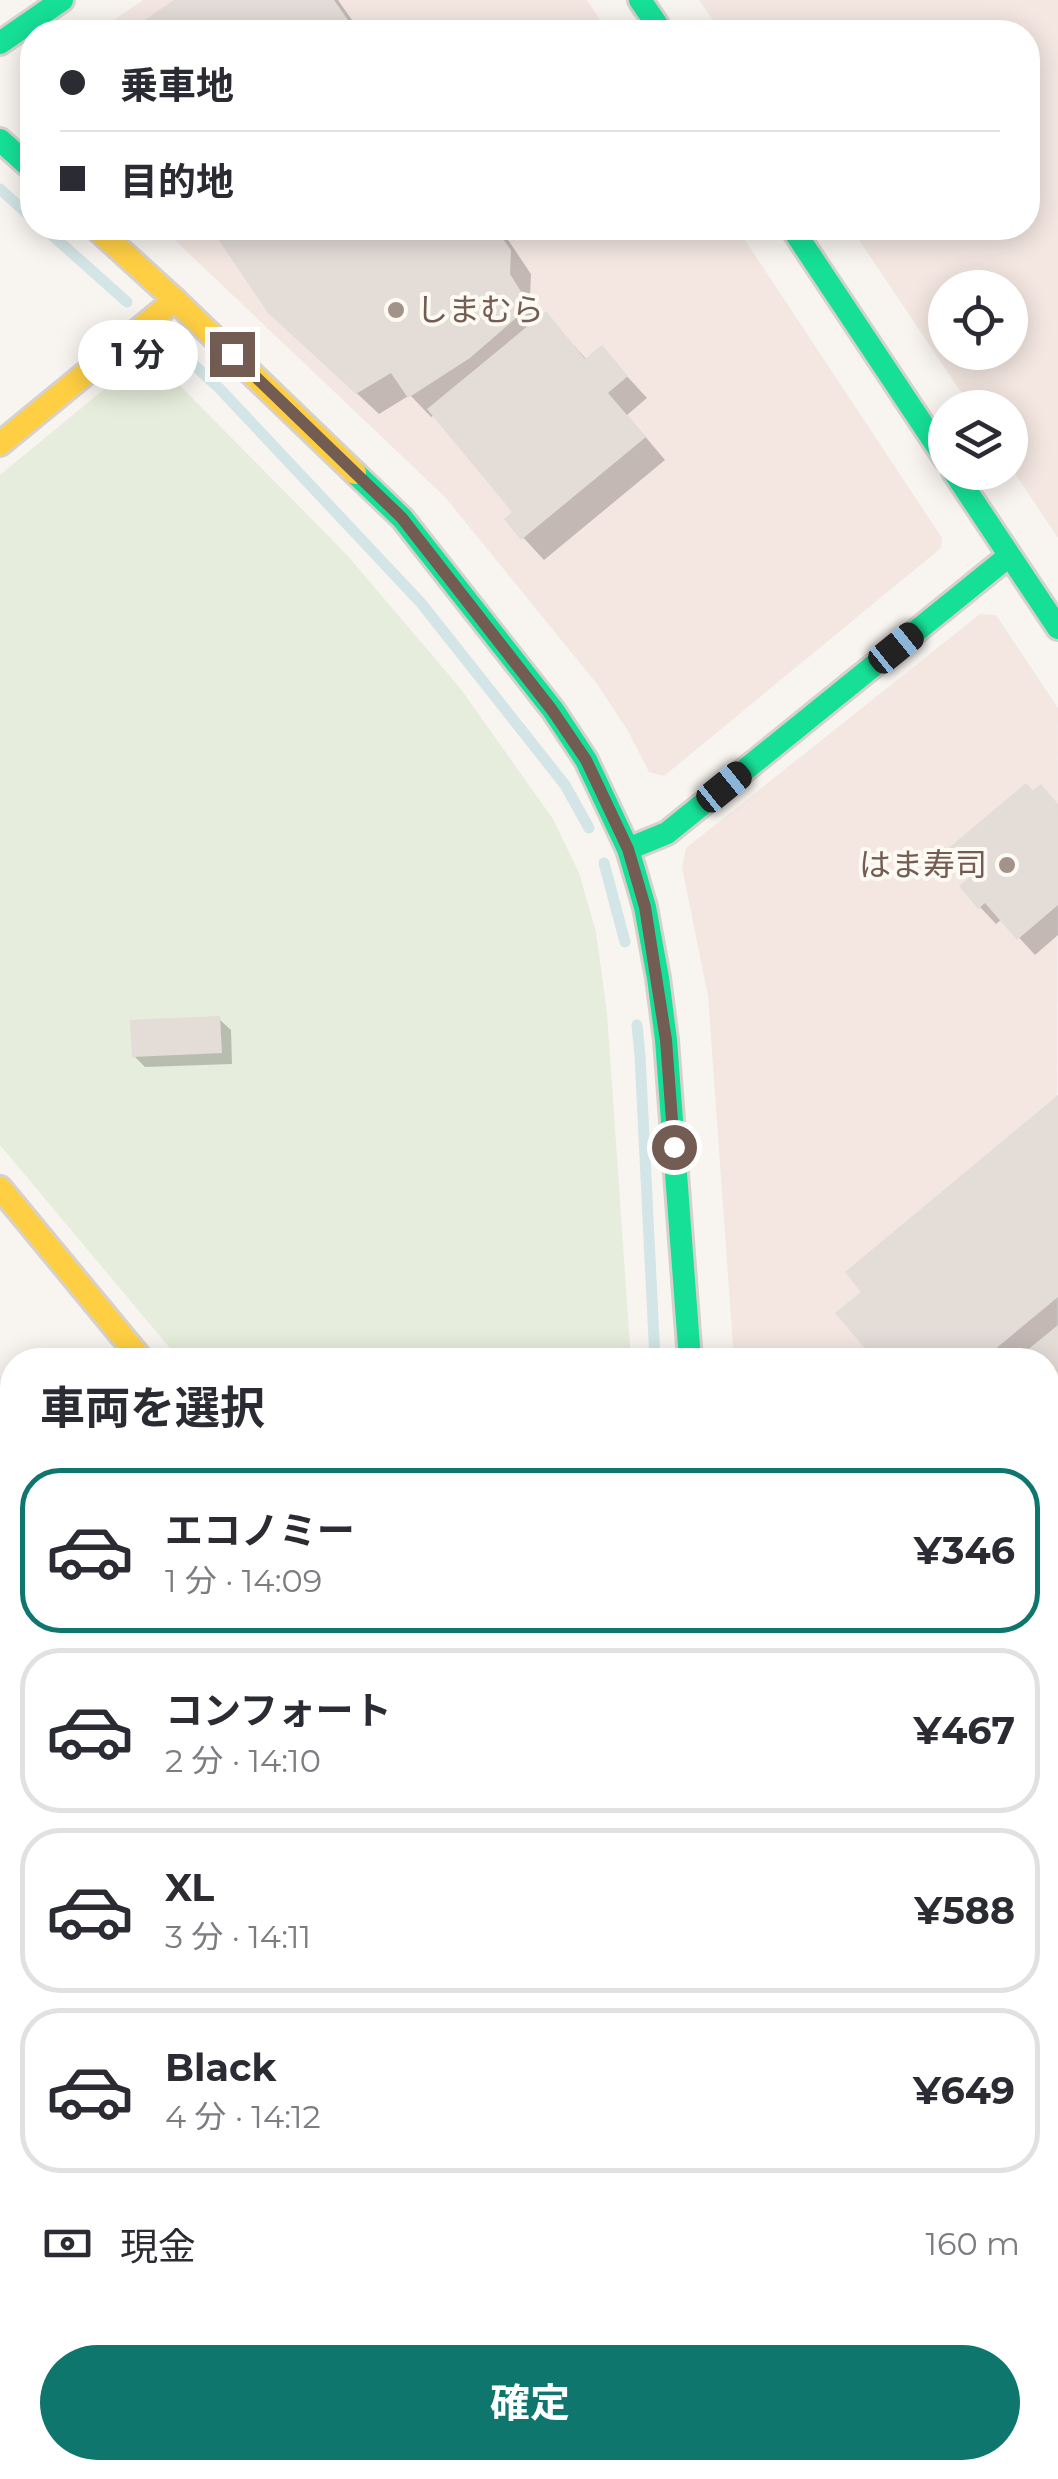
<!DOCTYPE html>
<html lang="ja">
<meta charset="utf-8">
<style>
body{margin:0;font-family:Montserrat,"Noto Sans JP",sans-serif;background:#f7f7f7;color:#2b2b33;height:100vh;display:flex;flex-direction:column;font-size:38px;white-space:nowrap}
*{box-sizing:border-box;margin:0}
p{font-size:32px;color:#7c7c81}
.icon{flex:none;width:55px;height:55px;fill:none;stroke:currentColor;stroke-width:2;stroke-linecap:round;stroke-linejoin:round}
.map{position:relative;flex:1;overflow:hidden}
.details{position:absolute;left:0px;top:1348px;width:1060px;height:1132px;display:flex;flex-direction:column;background:#fff;border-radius:40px 40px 0 0;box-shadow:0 5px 25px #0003}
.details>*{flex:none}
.hud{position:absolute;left:20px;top:20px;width:1020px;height:220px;border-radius:40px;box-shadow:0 5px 25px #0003;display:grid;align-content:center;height:220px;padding:0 40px;background:#fff}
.fabs{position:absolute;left:928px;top:270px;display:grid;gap:20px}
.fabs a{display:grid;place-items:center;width:100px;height:100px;border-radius:50%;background:#fff;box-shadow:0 5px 25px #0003;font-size:50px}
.end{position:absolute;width:45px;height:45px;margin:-22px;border:12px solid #735d52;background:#fff;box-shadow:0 0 0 5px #fff}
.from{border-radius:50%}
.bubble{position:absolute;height:70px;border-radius:35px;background:#fff;box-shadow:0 5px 25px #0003;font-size:32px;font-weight:700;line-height:70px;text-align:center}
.car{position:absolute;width:30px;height:60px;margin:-30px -15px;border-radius:12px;box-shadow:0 0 8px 2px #0007;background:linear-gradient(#222 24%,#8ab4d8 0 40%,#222 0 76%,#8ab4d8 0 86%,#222 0)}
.hud b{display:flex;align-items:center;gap:35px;height:95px;font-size:38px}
.hud b+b{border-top:2px solid #e1e1e2}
.hud i{width:25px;height:25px;background:#2b2b33}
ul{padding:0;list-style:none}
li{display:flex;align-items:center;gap:30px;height:165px;margin:0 20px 15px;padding:0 20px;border:5px solid #e1e1e2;border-radius:40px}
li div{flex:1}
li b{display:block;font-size:38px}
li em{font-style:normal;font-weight:700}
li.current{border-color:#0f766e}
li>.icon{width:90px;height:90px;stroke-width:1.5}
h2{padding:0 40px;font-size:45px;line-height:120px}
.pay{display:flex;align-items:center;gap:25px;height:110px;padding:0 40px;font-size:38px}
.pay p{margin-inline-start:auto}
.button{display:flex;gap:20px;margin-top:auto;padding:20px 40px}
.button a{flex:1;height:115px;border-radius:60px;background:#0f766e;color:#fff;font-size:40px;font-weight:700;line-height:115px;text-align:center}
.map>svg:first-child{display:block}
.commercial{fill:#f4e7e2;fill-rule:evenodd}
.green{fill:#e6eddc}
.shadow{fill:#0003}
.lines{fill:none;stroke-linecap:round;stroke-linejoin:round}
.stream{stroke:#d3e5e6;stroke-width:11}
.river{stroke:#d3e5e6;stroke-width:70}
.building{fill:#e3dcd7}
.lane-casing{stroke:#d6d0cc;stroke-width:28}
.street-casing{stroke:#d6d0cc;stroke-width:52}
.fast-casing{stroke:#d7d1cc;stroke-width:28}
.slow-casing{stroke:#d7d1cc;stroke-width:28}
.lane{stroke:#fefdfd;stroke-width:22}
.street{stroke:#fefdfd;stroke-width:48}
.fast{stroke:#16e098;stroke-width:22}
.slow{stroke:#ffcf43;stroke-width:22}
.route{stroke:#735d52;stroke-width:12}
.poi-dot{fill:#a29289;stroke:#fdf9f3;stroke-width:4}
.labels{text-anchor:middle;stroke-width:8;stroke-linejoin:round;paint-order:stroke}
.poi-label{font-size:32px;fill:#735d52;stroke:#fdf9f3;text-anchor:start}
</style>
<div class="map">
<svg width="1058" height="2479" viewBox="0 0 1058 2479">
<rect width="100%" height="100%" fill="#f8f4f0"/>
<g class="commercial">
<path d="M143 0H587L608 32H96Z"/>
<path d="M699 0H1058V538L1010 466V408L971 407 851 228H1028V32H721ZM945 288H1010V352H945Z"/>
<path d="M162 228H737L942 538 941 548 664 776 649 772 628 731 597 684 445 497Z"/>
<path d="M980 614 996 615 1058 708 1056 1584 1048 1573V1360H734L708 996 682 867 686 848Z"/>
<path d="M1058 1723V2045L1048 2051V1732Z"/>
<path d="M12 2211V2465L0 2474V2216Z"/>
</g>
<path class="green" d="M148 353 347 555 460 688 553 819 579 873 596 932 607 1013 631 1360H180L0 1145V475Z"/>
<g class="shadow">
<path d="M179 0H338L359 30 365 25 372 32H132Z"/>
<path d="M240 228H500L531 274 530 298 542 317 545 314 587 360 601 348 647 398 627 415 665 460 544 560 507 520 516 513 435 415 431 417 410 395 379 414 285 326 222 240Z"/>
<path d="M1058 805V935L1035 955 1002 919 996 924 980 907Z"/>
<path d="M219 1019 231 1030 232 1064 145 1067 134 1056Z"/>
<path d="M1058 1098V1474L1048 1462V1360H878L864 1292Z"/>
<path d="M1048 1950 1057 1962 1048 1970Z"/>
<path d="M0 2365 12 2381V2465L0 2475Z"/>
</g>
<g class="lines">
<g class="stream">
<path d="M0 189 32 218"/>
<path d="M44 228 127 302"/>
<path d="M166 339 220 389 421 603 565 785 589 828"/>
<path d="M604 863 625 942"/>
<path d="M637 1025 640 1055 655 1360"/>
<path d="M1048 2156 1058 2081"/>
<path d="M1005 2479 1007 2468"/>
</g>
<g class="river">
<path d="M0 1965 12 1970"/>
<path d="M565 2468 572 2479"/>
</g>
</g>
<g class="building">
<path d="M174 0H334L355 30 365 22 373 32H127Z"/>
<path d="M235 228H495L511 250 510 274 530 306 470 358 408 398 391 373 356 394 268 313 218 239Z"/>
<path d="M546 311 585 359 602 345 628 376 608 393 646 437 521 540 504 519 512 512 427 409Z"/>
<path d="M1026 783 1033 790 1041 784 1058 804V905L1017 940 985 903 978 909 959 886 969 878 945 851Z"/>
<path d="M220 1016 222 1053 132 1057 130 1020Z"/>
<path d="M1058 1095V1297L982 1360H875L835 1313 861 1292 845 1272Z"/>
<path d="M1058 1325V1467L1052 1472 1048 1466V1360H1015Z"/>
<path d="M0 2366 12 2381V2436L0 2446Z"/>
</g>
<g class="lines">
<defs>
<g id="lane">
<path d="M0 2007 12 2011"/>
<path d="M0 2044 12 2033"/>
<path d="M523 2468 534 2479"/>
<path d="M870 2468 908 2479"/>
</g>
<g id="street">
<path d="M0 1462 12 1452"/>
<path d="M0 1928 12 1932"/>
<path d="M629 2468 636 2479"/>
</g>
<g id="fast">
<path d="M640 0 662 32"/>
<path d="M0 43 62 0"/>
<path d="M0 140 32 169"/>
<path d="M792 228 945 458"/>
<path d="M954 472 1058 628"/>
<path d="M355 473 402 518 553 710 586 760 628 849 645 907 658 978 666 1040 690 1360"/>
<path d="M628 849 667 833 1009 556"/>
<path d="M53 2479 68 2468"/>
</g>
<g id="slow">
<path d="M96 228 175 300 355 473"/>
<path d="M0 444 175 300"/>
<path d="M0 1188 142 1360"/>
<path d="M1048 1662 1058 1653"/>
</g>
</defs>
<use href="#lane" class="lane-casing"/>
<use href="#street" class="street-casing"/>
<use href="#fast" class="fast-casing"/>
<use href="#slow" class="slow-casing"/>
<use href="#lane" class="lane"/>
<use href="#street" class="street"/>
<use href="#fast" class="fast"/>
<use href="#slow" class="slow"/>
</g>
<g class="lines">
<path class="route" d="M232 354 402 518 552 710 586 760 628 849 645 907 666 1040 674 1147"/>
</g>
<g class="poi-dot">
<circle cx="396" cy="310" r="10"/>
<circle cx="1007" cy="865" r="10"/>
</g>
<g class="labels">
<g class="poi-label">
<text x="416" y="321">しまむら</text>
<text x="987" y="876" text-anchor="end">はま寿司</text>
</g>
</g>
</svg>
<div class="fabs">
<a><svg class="icon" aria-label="locate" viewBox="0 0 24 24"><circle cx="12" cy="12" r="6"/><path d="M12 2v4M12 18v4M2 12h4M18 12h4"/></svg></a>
<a><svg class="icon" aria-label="layers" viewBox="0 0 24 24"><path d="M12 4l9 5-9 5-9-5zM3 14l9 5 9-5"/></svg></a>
</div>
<i class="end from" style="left:674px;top:1147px"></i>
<i class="end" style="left:232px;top:354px"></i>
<div class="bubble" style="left:78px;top:320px;width:120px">1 分</div>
<i class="car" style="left:896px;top:648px;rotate:51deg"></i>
<i class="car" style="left:724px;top:787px;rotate:51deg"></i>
<div class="hud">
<b><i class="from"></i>乗車地</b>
<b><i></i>目的地</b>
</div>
<section class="details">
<h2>車両を選択</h2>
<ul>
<li class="current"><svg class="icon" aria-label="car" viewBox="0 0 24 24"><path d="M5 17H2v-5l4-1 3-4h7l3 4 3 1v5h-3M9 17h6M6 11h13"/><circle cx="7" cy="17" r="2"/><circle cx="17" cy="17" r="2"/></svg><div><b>エコノミー</b><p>1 分 · 14:09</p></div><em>¥346</em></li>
<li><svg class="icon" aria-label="car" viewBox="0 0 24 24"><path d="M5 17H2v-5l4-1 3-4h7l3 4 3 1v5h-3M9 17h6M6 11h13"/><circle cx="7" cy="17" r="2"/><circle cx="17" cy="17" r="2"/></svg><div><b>コンフォート</b><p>2 分 · 14:10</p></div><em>¥467</em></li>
<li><svg class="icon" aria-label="car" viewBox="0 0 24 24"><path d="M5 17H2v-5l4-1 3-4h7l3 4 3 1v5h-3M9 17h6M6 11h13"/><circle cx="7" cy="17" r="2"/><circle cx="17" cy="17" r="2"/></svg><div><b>XL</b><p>3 分 · 14:11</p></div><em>¥588</em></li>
<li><svg class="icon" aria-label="car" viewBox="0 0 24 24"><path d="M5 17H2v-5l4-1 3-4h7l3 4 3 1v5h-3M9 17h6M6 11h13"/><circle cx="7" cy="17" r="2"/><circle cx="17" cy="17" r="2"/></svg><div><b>Black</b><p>4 分 · 14:12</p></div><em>¥649</em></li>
</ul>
<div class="pay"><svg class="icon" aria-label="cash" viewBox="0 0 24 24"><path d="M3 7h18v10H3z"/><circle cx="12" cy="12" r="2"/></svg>現金<p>160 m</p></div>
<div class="button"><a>確定</a></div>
</section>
</div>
